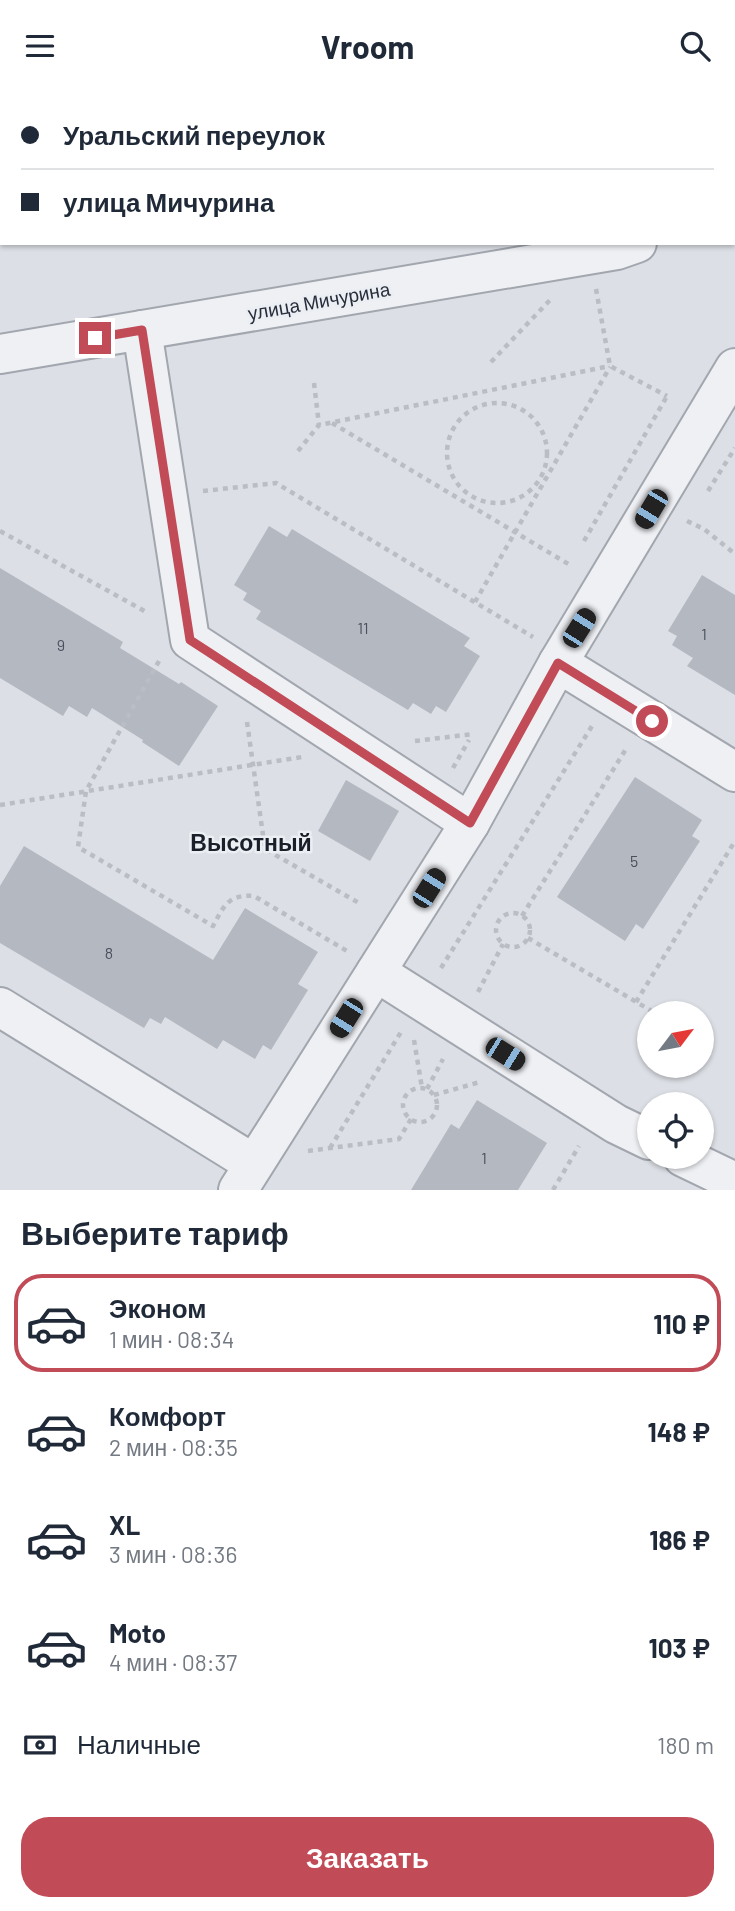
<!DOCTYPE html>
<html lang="ru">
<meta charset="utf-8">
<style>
body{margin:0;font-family:Barlow,sans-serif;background:#f6f6f7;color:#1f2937;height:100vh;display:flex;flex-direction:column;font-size:26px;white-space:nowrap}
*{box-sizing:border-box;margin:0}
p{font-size:23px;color:#747a83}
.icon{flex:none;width:38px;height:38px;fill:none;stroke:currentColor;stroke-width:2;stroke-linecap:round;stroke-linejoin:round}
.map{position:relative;height:1099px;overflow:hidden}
.panel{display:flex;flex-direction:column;background:#fff;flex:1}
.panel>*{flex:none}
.guide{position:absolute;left:0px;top:0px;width:735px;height:154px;box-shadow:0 2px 5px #0004;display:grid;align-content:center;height:154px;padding:0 21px;background:#fff}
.needle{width:46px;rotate:58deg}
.buttons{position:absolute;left:637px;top:910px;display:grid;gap:14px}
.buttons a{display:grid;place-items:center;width:77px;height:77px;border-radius:50%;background:#fff;box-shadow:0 2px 5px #0004;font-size:35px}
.end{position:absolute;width:32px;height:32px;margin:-16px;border:9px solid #c14b57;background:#fff;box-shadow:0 0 0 4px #fff}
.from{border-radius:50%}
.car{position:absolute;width:21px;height:42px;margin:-21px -10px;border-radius:9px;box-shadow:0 0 5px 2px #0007;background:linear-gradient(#222 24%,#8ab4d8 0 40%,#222 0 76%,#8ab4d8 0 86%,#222 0)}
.guide b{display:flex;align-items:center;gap:24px;height:66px;font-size:26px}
.guide b+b{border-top:2px solid #e0e1e3}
.guide i{width:18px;height:18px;background:#1f2937}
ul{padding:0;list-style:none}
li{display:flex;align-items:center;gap:21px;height:98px;margin:0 14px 10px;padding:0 7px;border:4px solid transparent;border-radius:28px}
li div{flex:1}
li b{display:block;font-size:26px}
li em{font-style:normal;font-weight:700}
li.selected{border-color:#c14b57}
li>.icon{width:63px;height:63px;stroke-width:1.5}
h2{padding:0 21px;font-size:32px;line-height:84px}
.pay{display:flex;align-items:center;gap:18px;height:77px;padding:0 21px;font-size:26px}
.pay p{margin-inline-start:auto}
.button{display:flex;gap:14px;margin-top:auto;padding:14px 21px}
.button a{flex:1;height:80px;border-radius:28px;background:#c14b57;color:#fff;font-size:28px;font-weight:700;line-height:80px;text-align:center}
header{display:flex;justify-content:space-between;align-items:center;height:91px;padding:0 21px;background:#fff;font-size:32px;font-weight:700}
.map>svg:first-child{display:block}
.building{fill:#b4b8c1}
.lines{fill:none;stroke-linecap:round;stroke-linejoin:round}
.minor-casing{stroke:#a2a6ae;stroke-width:42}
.path{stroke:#babdc4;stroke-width:4.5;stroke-dasharray:5 5;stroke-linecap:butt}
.minor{stroke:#eef0f4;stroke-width:38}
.route{stroke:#c14b57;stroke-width:9}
.labels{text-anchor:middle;stroke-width:5;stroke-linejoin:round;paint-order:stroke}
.number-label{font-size:16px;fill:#4a505c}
.street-label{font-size:19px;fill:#272d3a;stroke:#ebeef3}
.quarter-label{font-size:23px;font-weight:bold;fill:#1a1f2a;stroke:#ebeef3}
</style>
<header><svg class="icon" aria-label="menu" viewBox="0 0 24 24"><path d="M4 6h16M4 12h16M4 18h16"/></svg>Vroom<svg class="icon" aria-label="search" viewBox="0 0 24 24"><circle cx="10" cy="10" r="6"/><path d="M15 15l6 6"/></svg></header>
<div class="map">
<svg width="735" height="1099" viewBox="0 0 735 1099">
<rect width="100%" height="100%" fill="#dcdfe5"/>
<g class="building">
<path d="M269 435 287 446 292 438 470 547 464 555 480 565 446 621 436 615 431 623 413 612 408 619 256 528 261 520 243 509 247 502 234 494Z"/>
<path d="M0 477 123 551 120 557 179 593 181 591 218 615 179 675 142 651 143 649 92 617 87 626 69 615 63 625 0 587Z"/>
<path d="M702 484 735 504V604L687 575 693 567 672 554 677 545 668 540Z"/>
<path d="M635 686 702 729 692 745 700 750 643 838 636 833 625 850 557 806Z"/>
<path d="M346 689 399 720 370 770 318 740Z"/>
<path d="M24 755 213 869 245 817 318 861 298 893 308 899 271 959 263 954 255 968 223 949 217 958 165 926 161 933 150 927 144 937 0 852V795Z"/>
<path d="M477 1009 547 1052 518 1099H411L451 1033 459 1038Z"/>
</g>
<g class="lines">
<defs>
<g id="minor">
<path d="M733 116H735"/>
<path d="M142 239 190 549 470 732"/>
<path d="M0 263 617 159 637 152"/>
<path d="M558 572 735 681"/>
<path d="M376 881 616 1033 649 1049"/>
<path d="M0 916 254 1073"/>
<path d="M683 1066 735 1091"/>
<path d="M238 1099 470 732 558 572 735 277"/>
</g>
</defs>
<use href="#minor" class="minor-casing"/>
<g class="path">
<path d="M189 0 192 2"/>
<path d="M281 0 284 2"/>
<path d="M733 10H735"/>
<path d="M0 117H2"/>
<path d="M596 198 610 275 667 305"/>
<path d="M491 271 551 208"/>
<path d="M314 292 319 334"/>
<circle cx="497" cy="362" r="50"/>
<path d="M332 332 570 474"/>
<path d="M298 360 319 334 610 275"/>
<path d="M203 400 276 392 533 546"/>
<path d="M708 400 735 357"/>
<path d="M687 430 704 438 735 463"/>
<path d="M0 440 148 522"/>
<path d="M584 450 667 305"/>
<path d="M475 511 610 276"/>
<path d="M159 570 86 700 78 756 213 835C224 815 228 803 254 805L347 860"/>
<path d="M247 631 265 758 359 812"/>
<path d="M415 650 473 643"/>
<path d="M453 677 469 649"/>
<path d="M0 714 302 666"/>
<circle cx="513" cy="839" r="17"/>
<path d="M522 825 626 658"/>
<path d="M528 847 655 922"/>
<path d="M441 877 592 635"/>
<path d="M478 901 503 853"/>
<path d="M636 911 735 750"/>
<path d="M414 949 422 997"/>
<circle cx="420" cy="1014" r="17"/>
<path d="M427 998 443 968"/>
<path d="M434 1004 480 991"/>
<path d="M330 1057 401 941"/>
<path d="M308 1060 399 1048 411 1028"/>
<path d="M553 1099 579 1055"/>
</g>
<use href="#minor" class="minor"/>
</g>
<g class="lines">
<path class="route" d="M95 247 142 239 190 549 207 560 470 732 558 572 652 630"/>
</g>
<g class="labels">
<g class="number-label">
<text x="363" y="543">11</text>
<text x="704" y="549">1</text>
<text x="61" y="560">9</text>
<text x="634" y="776">5</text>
<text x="109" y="868">8</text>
<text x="484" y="1073">1</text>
</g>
<g class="street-label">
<text transform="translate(319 210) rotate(-10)" y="7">улица Мичурина</text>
</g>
<g class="quarter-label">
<text x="251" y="760">Высотный</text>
</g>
</g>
</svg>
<div class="buttons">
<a><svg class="needle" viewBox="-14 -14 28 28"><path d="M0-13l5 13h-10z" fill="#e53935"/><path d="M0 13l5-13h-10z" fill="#747a83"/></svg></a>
<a><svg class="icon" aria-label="locate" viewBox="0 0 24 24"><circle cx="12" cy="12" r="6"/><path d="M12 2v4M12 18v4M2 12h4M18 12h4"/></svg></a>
</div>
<i class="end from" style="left:652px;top:630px"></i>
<i class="end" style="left:95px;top:247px"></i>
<i class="car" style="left:651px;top:418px;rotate:211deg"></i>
<i class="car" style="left:579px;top:537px;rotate:32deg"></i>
<i class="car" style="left:429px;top:797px;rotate:32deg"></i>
<i class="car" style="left:346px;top:927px;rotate:212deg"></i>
<i class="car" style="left:505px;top:963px;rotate:122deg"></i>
<div class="guide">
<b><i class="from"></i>Уральский переулок</b>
<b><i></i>улица Мичурина</b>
</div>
</div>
<section class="panel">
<h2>Выберите тариф</h2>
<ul>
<li class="selected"><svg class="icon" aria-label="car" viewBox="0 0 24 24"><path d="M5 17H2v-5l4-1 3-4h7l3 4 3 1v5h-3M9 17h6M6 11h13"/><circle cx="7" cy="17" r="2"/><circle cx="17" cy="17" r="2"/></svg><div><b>Эконом</b><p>1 мин · 08:34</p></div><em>110 ₽</em></li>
<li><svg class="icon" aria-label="car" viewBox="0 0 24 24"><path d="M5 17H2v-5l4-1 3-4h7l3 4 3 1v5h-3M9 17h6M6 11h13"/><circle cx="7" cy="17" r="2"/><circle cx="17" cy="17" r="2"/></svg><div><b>Комфорт</b><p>2 мин · 08:35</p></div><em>148 ₽</em></li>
<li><svg class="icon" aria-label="car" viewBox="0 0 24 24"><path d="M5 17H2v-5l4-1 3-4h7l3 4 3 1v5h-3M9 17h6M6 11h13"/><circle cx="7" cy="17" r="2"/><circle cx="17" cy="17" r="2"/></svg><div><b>XL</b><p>3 мин · 08:36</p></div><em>186 ₽</em></li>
<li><svg class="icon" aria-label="car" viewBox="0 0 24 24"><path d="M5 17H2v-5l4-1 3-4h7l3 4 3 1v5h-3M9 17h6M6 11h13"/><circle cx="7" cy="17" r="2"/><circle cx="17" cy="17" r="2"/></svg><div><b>Moto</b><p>4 мин · 08:37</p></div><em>103 ₽</em></li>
</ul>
<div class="pay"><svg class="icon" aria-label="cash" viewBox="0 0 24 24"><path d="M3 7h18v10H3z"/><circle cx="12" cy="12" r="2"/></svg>Наличные<p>180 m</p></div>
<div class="button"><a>Заказать</a></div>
</section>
